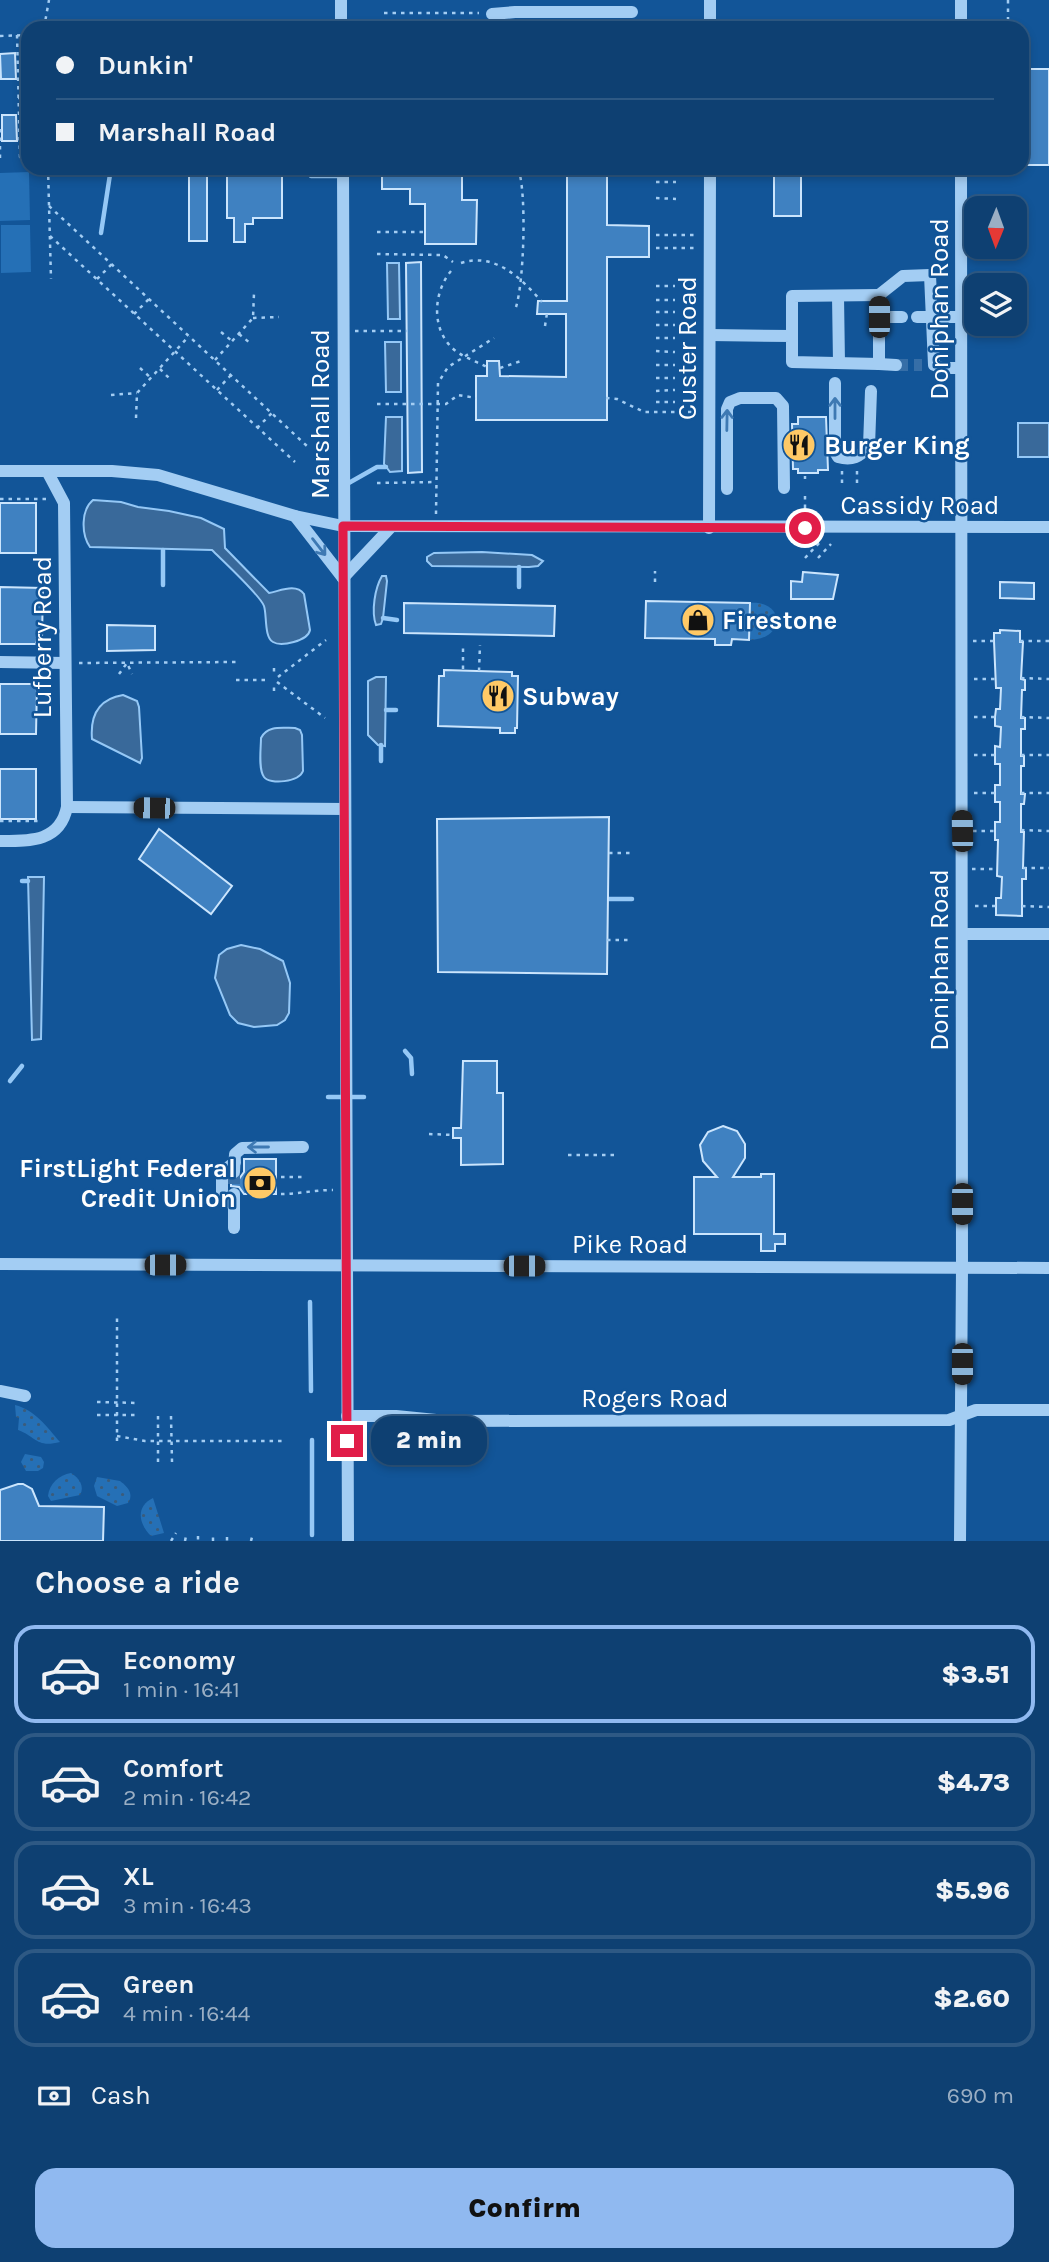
<!DOCTYPE html>
<meta charset="utf-8">
<style>
body{margin:0;font-family:Karla,sans-serif;background:#174777;color:#f1f3f6;height:100vh;display:flex;flex-direction:column;font-size:26px;white-space:nowrap}
*{box-sizing:border-box;margin:0}
p{font-size:23px;color:#9bafc4}
.icon{flex:none;width:38px;height:38px;fill:none;stroke:currentColor;stroke-width:2;stroke-linecap:round;stroke-linejoin:round}
.map{position:relative;height:1541px;overflow:hidden}
.drawer{display:flex;flex-direction:column;background:#0e4072;flex:1}
.drawer>*{flex:none}
.guide{position:absolute;left:21px;top:21px;width:1008px;height:154px;border-radius:21px;box-shadow:0 4px 10px #0003,0 0 0 2px #2e5984;display:grid;align-content:center;height:154px;padding:0 35px;background:#0e4072}
.needle{width:46px;rotate:181deg}
.controls{position:absolute;left:964px;top:196px;display:grid;gap:14px}
.controls a{display:grid;place-items:center;width:63px;height:63px;border-radius:14px;background:#0e4072;box-shadow:0 4px 10px #0003,0 0 0 2px #2e5984;font-size:35px}
.end{position:absolute;width:32px;height:32px;margin:-16px;border:9px solid #e11d48;background:#fff;box-shadow:0 0 0 4px #fff}
.from{border-radius:50%}
.bubble{position:absolute;height:49px;border-radius:21px;background:#0e4072;box-shadow:0 4px 10px #0003,0 0 0 2px #2e5984;font-size:23px;font-weight:800;line-height:49px;text-align:center}
.car{position:absolute;width:21px;height:42px;margin:-21px -10px;border-radius:9px;box-shadow:0 0 5px 2px #0007;background:linear-gradient(#222 24%,#8ab4d8 0 40%,#222 0 76%,#8ab4d8 0 86%,#222 0)}
.guide b{display:flex;align-items:center;gap:24px;height:66px;font-size:26px}
.guide b+b{border-top:2px solid #2e5984}
.guide i{width:18px;height:18px;background:#f1f3f6}
ul{padding:0;list-style:none}
li{display:flex;align-items:center;gap:21px;height:98px;margin:0 14px 10px;padding:0 21px;border:4px solid #2e5984;border-radius:21px}
li div{flex:1}
li b{display:block;font-size:26px}
li em{font-style:normal;font-weight:800}
li.on{border-color:#90b9f0}
li>.icon{width:63px;height:63px;stroke-width:1.5}
h2{padding:0 35px;font-size:32px;line-height:84px}
.pay{display:flex;align-items:center;gap:18px;height:77px;padding:0 35px;font-size:26px}
.pay p{margin-inline-start:auto}
.button{display:flex;gap:14px;margin-top:auto;padding:14px 35px}
.button a{flex:1;height:80px;border-radius:21px;background:#90b9f0;color:#111;font-size:28px;font-weight:800;line-height:80px;text-align:center}
.map>svg:first-child{display:block}
.grass{fill:url(#grass-dots)}
.pitch{fill:#2570b6}
.water{fill:#39699a;stroke:#95c8f6;stroke-width:2}
.lines{fill:none;stroke-linecap:round;stroke-linejoin:round}
.stream{stroke:#95c8f6;stroke-width:4.5}
.building{fill:#3f81c1;stroke:#cbe5fd;stroke-width:2}
.minor-tunnel{stroke:#366ea7;stroke-width:12;stroke-dasharray:12 6;stroke-linecap:butt}
.path{stroke:#a3cdf3;stroke-width:2.5;stroke-dasharray:3.5 5;stroke-linecap:butt}
.minor{stroke:#a3cdf3;stroke-width:12}
.oneway{stroke:#3e79b3}
.route{stroke:#e11d48;stroke-width:9}
.labels{text-anchor:middle;stroke-width:5;stroke-linejoin:round;paint-order:stroke}
.street-label{font-size:26px;fill:#fff;stroke:#125598}
.poi-label{font-size:26px;font-weight:bold;fill:#fff;stroke:#125598;text-anchor:start}
</style>
<div class="map">
<svg width="1049" height="1541" viewBox="0 0 1049 1541">
<defs>
<pattern id="grass-dots" width="8" height="8" patternUnits="userSpaceOnUse" patternTransform="scale(1.75)"><rect width="8" height="8" fill="#2570b6"/><path d="M2 2h.1M6 6h.1" fill="none" stroke="#3a5c7c" stroke-width="1.8" stroke-linecap="round"/></pattern>
</defs>
<rect width="100%" height="100%" fill="#125598"/>
<g class="grass">
<path d="M750 603C784 600 787 639 749 640Z"/>
<path d="M15 1405C35 1410 47 1427 60 1442 36 1448 37 1437 18 1430L19 1418 16 1417Z"/>
<path d="M25 1454 41 1457 44 1462 43 1468 38 1471H26L21 1462Z"/>
<path d="M71 1473C79 1478 85 1486 80 1495L51 1501 48 1496C49 1484 59 1475 71 1473Z"/>
<path d="M97 1477 120 1481C128 1487 134 1494 128 1503L117 1506 97 1496 94 1486Z"/>
<path d="M153 1498 164 1533 151 1536C139 1524 135 1507 153 1498Z"/>
</g>
<g class="pitch">
<path d="M28 41V92H21L20 42Z"/>
<path d="M29 172 30 220 0 221V173Z"/>
<path d="M1 225H30L31 272 1 273Z"/>
</g>
<g class="water">
<path d="M387 263H399L400 319H388Z"/>
<path d="M385 342H401V392H386Z"/>
<path d="M386 417H402V471L390 472 384 464Z"/>
<rect x="1018" y="423" width="31" height="34"/>
<path d="M93 500 121 502 138 507 169 511 201 518 224 529 225 548 269 593C280 591 296 583 304 594L310 630C308 641 281 647 273 642 264 637 267 615 264 606 260 595 223 561 212 550L90 547C81 534 81 510 93 500Z"/>
<path d="M482 552 532 555 543 561 538 566 529 567 432 566 427 561V557L434 553Z"/>
<path d="M382 576H386L387 581 383 618 381 624 376 625C371 611 375 588 382 576Z"/>
<path d="M376 677H386L385 746 378 745 368 735V681Z"/>
<path d="M123 695 137 701 139 707 142 758 140 763 92 739C90 715 99 699 123 695Z"/>
<path d="M295 728 300 730 302 735 303 771C299 782 270 785 264 777 258 769 261 748 261 738 267 725 282 728 295 728Z"/>
<path d="M28 877H44L41 1039 32 1040Z"/>
<path d="M241 945 260 949 283 961 290 983 289 1013 285 1020 277 1025 254 1027 238 1023 230 1015 215 978 219 955 227 949Z"/>
</g>
<g class="lines">
<g class="stream">
<path d="M311 176H342"/>
<path d="M101 233 111 168"/>
<path d="M347 484 377 467H386"/>
<path d="M163 550V585"/>
<path d="M519 587V567"/>
<path d="M383 618 397 620"/>
<path d="M386 710H396"/>
<path d="M381 761V745"/>
<path d="M22 881H28"/>
<path d="M609 899H632"/>
<path d="M405 1051 411 1058 412 1074"/>
<path d="M10 1081 22 1066"/>
<path d="M328 1097H364"/>
<path d="M310 1302 311 1391"/>
<path d="M312 1440V1535"/>
</g>
</g>
<g class="building">
<path d="M15 53 16 79H1L0 54Z"/>
<rect x="1022" y="69" width="27" height="96"/>
<path d="M2 115H16L17 141H2Z"/>
<rect x="189" y="168" width="18" height="73"/>
<path d="M227 168H282V218H253V224H245V242H234V218H227Z"/>
<path d="M410 168H455V170L462 171V200H477L476 244H425V204H410V189H382V172H410Z"/>
<path d="M567 168H607V225L649 226V257H607V420H476V376H487V361H499L500 376 566 377V314H537L538 301H567Z"/>
<rect x="774" y="174" width="27" height="42"/>
<path d="M421 262 422 472 408 473 406 263Z"/>
<path d="M798 417H826L828 470H818V473H798V469H793L792 424H798Z"/>
<rect x="0" y="503" width="36" height="50"/>
<path d="M803 572 838 575 833 599H791V581L802 582Z"/>
<path d="M1000 582 1034 583V599L1000 598Z"/>
<path d="M0 587 43 588 42 638 37 637 36 644H0Z"/>
<path d="M646 601 750 603 749 640 732 639 731 645H715V639L645 638Z"/>
<path d="M404 603 555 606 554 636 404 633Z"/>
<path d="M107 625 155 626V650L107 651Z"/>
<path d="M1000 630 1020 631V642H1023L1021 679 1025 680V690H1022L1021 718H1025V729H1021V756H1024V766H1021V794H1025L1024 804H1021V832H1024L1023 868H1026V879H1022V916L996 915V898H1001L1002 877 997 876 998 840H995V822H1000V802H995V785H1000V764H995V746L1000 747 1001 727 995 726V717L996 709H1000L1001 688H996L994 641V633H1000Z"/>
<path d="M444 670 512 672V676H518L517 728H515V733H500V728L438 726 439 676H444Z"/>
<path d="M0 684H37L36 734H0Z"/>
<rect x="0" y="769" width="36" height="50"/>
<path d="M609 817 607 974 438 972 437 819Z"/>
<path d="M159 829 232 886 211 914 139 859Z"/>
<path d="M463 1061H497V1093H503V1164L461 1165V1138H453V1128H461Z"/>
<path d="M723 1126 737 1131 745 1144V1158L733 1177H761V1174H774V1234H785V1244H775V1251H761V1234H694V1177H717L703 1161 700 1145 708 1132Z"/>
<path d="M244 1159H276V1194H244L239 1187 231 1186V1180L239 1179 244 1172Z"/>
<path d="M18 1484H23L32 1489 39 1506 104 1507 103 1541H0V1490Z"/>
</g>
<g class="lines">
<g class="minor-tunnel">
<path d="M896 365H922"/>
<path d="M234 1172V1194"/>
</g>
<g class="path">
<path d="M1008 0V28"/>
<path d="M384 13H479"/>
<path d="M44 28 49 0"/>
<path d="M17 35 20 157H28"/>
<path d="M0 36 28 35"/>
<path d="M18 98 28 97"/>
<path d="M0 129V158"/>
<path d="M48 168 51 279"/>
<path d="M656 182H676"/>
<path d="M656 198 676 199"/>
<path d="M49 206 308 447"/>
<path d="M377 232H425"/>
<path d="M656 235H695"/>
<path d="M50 236 295 462"/>
<path d="M656 248H695"/>
<path d="M377 254 443 255 453 262"/>
<path d="M461 263C495 252 521 278 542 302"/>
<path d="M451 271C432 294 431 333 457 352 466 358 477 362 487 367"/>
<path d="M97 279 112 264"/>
<path d="M656 286H675"/>
<path d="M656 300H675"/>
<path d="M516 307C524 282 527 191 518 168"/>
<path d="M656 312H675"/>
<path d="M134 314 149 299"/>
<path d="M253 318 279 317"/>
<path d="M656 325H675"/>
<path d="M545 326 547 313"/>
<path d="M355 331H407"/>
<path d="M221 332 232 341"/>
<path d="M239 334 250 343"/>
<path d="M656 338H675"/>
<path d="M656 351 675 352"/>
<path d="M215 360 253 318 254 293"/>
<path d="M656 365H675"/>
<path d="M140 368 151 378"/>
<path d="M500 368 521 361"/>
<path d="M160 369 170 379"/>
<path d="M656 378H675"/>
<path d="M217 390 231 375"/>
<path d="M656 391 675 390"/>
<path d="M111 395 137 393"/>
<path d="M606 398 617 399 644 412H696"/>
<path d="M656 402H675"/>
<path d="M377 404H446L458 395 476 398"/>
<path d="M136 418 137 393 189 336"/>
<path d="M257 428 272 413"/>
<path d="M842 471V488"/>
<path d="M857 471V488"/>
<path d="M805 479V476"/>
<path d="M377 483 436 482"/>
<path d="M805 496V514"/>
<path d="M0 499H48"/>
<path d="M436 514 438 383 448 367 494 338"/>
<path d="M805 558 820 542"/>
<path d="M818 558 831 544"/>
<path d="M655 582V571"/>
<path d="M973 641H994"/>
<path d="M1020 641H1049"/>
<path d="M79 663 236 662"/>
<path d="M274 668V675"/>
<path d="M463 669V645"/>
<path d="M479 671 480 645"/>
<path d="M119 674 127 663 132 674"/>
<path d="M278 677 326 640"/>
<path d="M1021 678 1049 679"/>
<path d="M974 679H996"/>
<path d="M236 680H270"/>
<path d="M277 682 325 718"/>
<path d="M274 691V684"/>
<path d="M974 717H995"/>
<path d="M1021 717 1049 718"/>
<path d="M974 755H995"/>
<path d="M1021 755H1049"/>
<path d="M974 793H995"/>
<path d="M1021 793H1049"/>
<path d="M0 821H39"/>
<path d="M1021 830 1049 831"/>
<path d="M973 831H995"/>
<path d="M609 853H633"/>
<path d="M1023 868H1049"/>
<path d="M972 869H997"/>
<path d="M975 906H996"/>
<path d="M1022 906 1049 907"/>
<path d="M607 940H632"/>
<path d="M429 1134 453 1135"/>
<path d="M568 1155H618"/>
<path d="M281 1177H304"/>
<path d="M281 1194C298 1194 315 1190 333 1190"/>
<path d="M97 1402 139 1403"/>
<path d="M97 1415H138"/>
<path d="M158 1416V1463"/>
<path d="M171 1416 172 1462"/>
<path d="M117 1436 145 1441H283"/>
<path d="M117 1441V1315"/>
<path d="M198 1536V1541"/>
<path d="M227 1537V1541"/>
<path d="M171 1541 176 1533"/>
<path d="M185 1541 186 1536"/>
<path d="M213 1541V1537"/>
<path d="M251 1541 252 1537"/>
</g>
<g class="minor">
<path d="M341 0V28"/>
<path d="M710 0V28"/>
<path d="M961 0V28"/>
<path d="M492 14 515 12H632"/>
<path d="M343 168 348 1541"/>
<path d="M838 296 839 363"/>
<path d="M879 317H902"/>
<path d="M917 317H961"/>
<path d="M710 335 792 336V362L879 364V295L903 276 930 275 934 365 942 368H961"/>
<path d="M792 336V296L879 295"/>
<path d="M879 364 896 365"/>
<path d="M835 383V452L838 457C852 461 860 457 869 446L871 391"/>
<path d="M0 471H112L158 475 295 516 343 526 1049 527"/>
<path d="M727 489V409L730 402 740 398H776L783 406 784 488"/>
<path d="M295 516 343 578"/>
<path d="M709 528 710 168"/>
<path d="M343 578 391 527"/>
<path d="M0 662 65 663"/>
<path d="M67 807 345 809"/>
<path d="M0 841C30 841 60 842 67 807L64 503 47 471"/>
<path d="M962 934H1049"/>
<path d="M234 1172 235 1154 242 1148 303 1147"/>
<path d="M234 1194V1228"/>
<path d="M234 1206 222 1195V1172L235 1162"/>
<path d="M0 1264 1049 1268"/>
<path d="M0 1391 25 1396"/>
<path d="M347 1416H396L446 1421 949 1420 976 1410H1049"/>
<path d="M960 1541 962 1268 961 168"/>
</g>
</g>
<defs><path id="oneway-shaft" d="M-6 0H5M1.5-3L5.5 0L1.5 3" fill="none" stroke-width="1.6" stroke-linecap="round" stroke-linejoin="round" transform="scale(1.75)"/></defs>
<g class="oneway">
<use href="#oneway-shaft" transform="translate(835 408) rotate(-90)"/>
<use href="#oneway-shaft" transform="translate(727 420) rotate(-89)"/>
<use href="#oneway-shaft" transform="translate(319 547) rotate(52)"/>
<use href="#oneway-shaft" transform="translate(258 1147) rotate(-180)"/>
</g>
<g class="lines">
<path class="route" d="M347 1441 343 526 805 528"/>
</g>
<defs>
<symbol id="restaurant-disc" viewBox="-11 -11 22 22"><circle r="9.5" fill="#ffc966" stroke="#125598"/><path d="M-5-6h1v4h1v-4h1v4h1v-4h1v5L-1.5 .5V6h-2V.5L-5-1ZM5-6V6H3V1.5H1.5Q1.5-4 5-6Z" fill="#111"/></symbol>
<symbol id="shop-disc" viewBox="-11 -11 22 22"><circle r="9.5" fill="#ffc966" stroke="#125598"/><path d="M-5-2.5h2.3a2.7 3.5 0 0 1 5.4 0H5L5.5 6h-11ZM-1.5-2.5h3a1.5 2.3 0 0 0-3 0Z" fill="#111"/></symbol>
<symbol id="bank-disc" viewBox="-11 -11 22 22"><circle r="9.5" fill="#ffc966" stroke="#125598"/><path d="M-6-4H6V4H-6ZM0-2.3a2.3 2.3 0 1 0 0 4.6a2.3 2.3 0 1 0 0-4.6Z" fill="#111"/></symbol>
</defs>
<g fill-rule="evenodd">
<use href="#restaurant-disc" x="780" y="426" width="38" height="38"/>
<use href="#shop-disc" x="679" y="601" width="38" height="38"/>
<use href="#restaurant-disc" x="479" y="677" width="38" height="38"/>
<use href="#bank-disc" x="241" y="1164" width="38" height="38"/>
</g>
<g class="labels">
<g class="street-label">
<text transform="translate(939 309) rotate(-90)" y="9">Doniphan Road</text>
<text transform="translate(687 348) rotate(-90)" y="9">Custer Road</text>
<text transform="translate(320 414) rotate(-90)" y="9">Marshall Road</text>
<text x="920" y="514">Cassidy Road</text>
<text transform="translate(42 637) rotate(-90)" y="9">Lufberry Road</text>
<text transform="translate(939 960) rotate(-90)" y="9">Doniphan Road</text>
<text x="630" y="1253">Pike Road</text>
<text x="655" y="1407">Rogers Road</text>
</g>
<g class="poi-label">
<text x="824" y="454">Burger King</text>
<text x="722" y="629">Firestone</text>
<text x="522" y="705">Subway</text>
<text x="236" y="1177" text-anchor="end">FirstLight Federal<tspan x="236" dy="30">Credit Union</tspan></text>
</g>
</g>
</svg>
<div class="controls">
<a><svg class="needle" viewBox="-14 -14 28 28"><path d="M0-13l5 13h-10z" fill="#e53935"/><path d="M0 13l5-13h-10z" fill="#9bafc4"/></svg></a>
<a><svg class="icon" aria-label="layers" viewBox="0 0 24 24"><path d="M12 4l9 5-9 5-9-5zM3 14l9 5 9-5"/></svg></a>
</div>
<i class="end from" style="left:805px;top:528px"></i>
<i class="end" style="left:347px;top:1441px"></i>
<div class="bubble" style="left:371px;top:1416px;width:116px">2 min</div>
<i class="car" style="left:879px;top:317px;rotate:0deg"></i>
<i class="car" style="left:154px;top:808px;rotate:271deg"></i>
<i class="car" style="left:962px;top:831px;rotate:359deg"></i>
<i class="car" style="left:962px;top:1204px;rotate:180deg"></i>
<i class="car" style="left:165px;top:1265px;rotate:90deg"></i>
<i class="car" style="left:524px;top:1266px;rotate:90deg"></i>
<i class="car" style="left:962px;top:1364px;rotate:180deg"></i>
<div class="guide">
<b><i class="from"></i>Dunkin'</b>
<b><i></i>Marshall Road</b>
</div>
</div>
<section class="drawer">
<h2>Choose a ride</h2>
<ul>
<li class="on"><svg class="icon" aria-label="car" viewBox="0 0 24 24"><path d="M5 17H2v-5l4-1 3-4h7l3 4 3 1v5h-3M9 17h6M6 11h13"/><circle cx="7" cy="17" r="2"/><circle cx="17" cy="17" r="2"/></svg><div><b>Economy</b><p>1 min · 16:41</p></div><em>$3.51</em></li>
<li><svg class="icon" aria-label="car" viewBox="0 0 24 24"><path d="M5 17H2v-5l4-1 3-4h7l3 4 3 1v5h-3M9 17h6M6 11h13"/><circle cx="7" cy="17" r="2"/><circle cx="17" cy="17" r="2"/></svg><div><b>Comfort</b><p>2 min · 16:42</p></div><em>$4.73</em></li>
<li><svg class="icon" aria-label="car" viewBox="0 0 24 24"><path d="M5 17H2v-5l4-1 3-4h7l3 4 3 1v5h-3M9 17h6M6 11h13"/><circle cx="7" cy="17" r="2"/><circle cx="17" cy="17" r="2"/></svg><div><b>XL</b><p>3 min · 16:43</p></div><em>$5.96</em></li>
<li><svg class="icon" aria-label="car" viewBox="0 0 24 24"><path d="M5 17H2v-5l4-1 3-4h7l3 4 3 1v5h-3M9 17h6M6 11h13"/><circle cx="7" cy="17" r="2"/><circle cx="17" cy="17" r="2"/></svg><div><b>Green</b><p>4 min · 16:44</p></div><em>$2.60</em></li>
</ul>
<div class="pay"><svg class="icon" aria-label="cash" viewBox="0 0 24 24"><path d="M3 7h18v10H3z"/><circle cx="12" cy="12" r="2"/></svg>Cash<p>690 m</p></div>
<div class="button"><a>Confirm</a></div>
</section>
